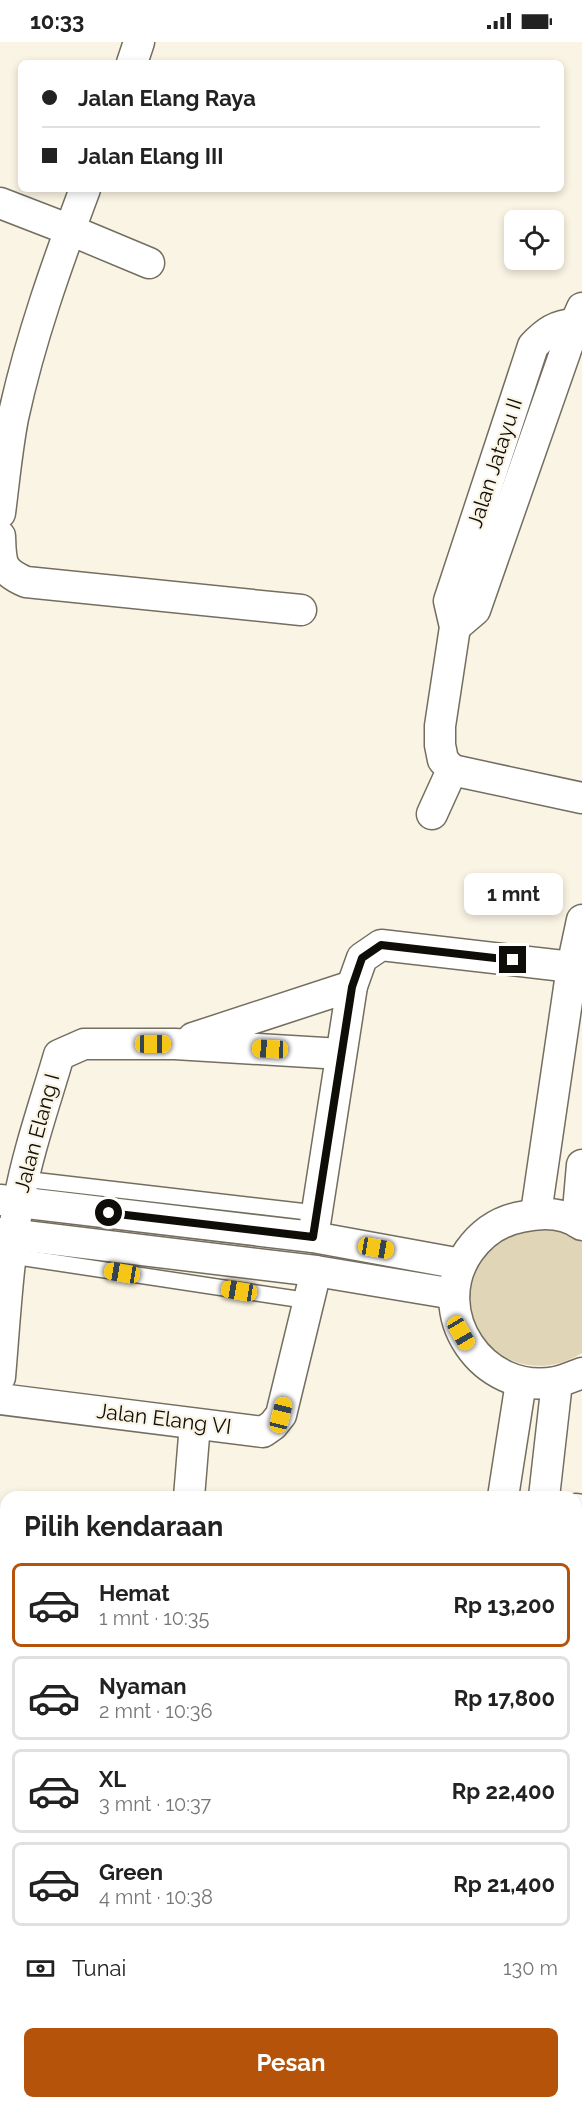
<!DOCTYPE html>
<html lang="id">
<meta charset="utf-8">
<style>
body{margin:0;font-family:Raleway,sans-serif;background:#f2f2f2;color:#222;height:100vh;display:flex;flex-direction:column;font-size:22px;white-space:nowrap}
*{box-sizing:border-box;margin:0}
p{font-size:20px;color:#767676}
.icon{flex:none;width:33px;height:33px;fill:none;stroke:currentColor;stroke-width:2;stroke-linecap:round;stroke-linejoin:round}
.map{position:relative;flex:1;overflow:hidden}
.side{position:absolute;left:0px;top:1449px;width:582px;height:618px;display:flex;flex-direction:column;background:#fff;border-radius:18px 18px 0 0;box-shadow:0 3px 9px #0003}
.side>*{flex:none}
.guide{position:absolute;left:18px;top:18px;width:546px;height:132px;border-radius:9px;box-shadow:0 3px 9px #0003;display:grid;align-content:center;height:132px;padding:0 24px;background:#fff}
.buttons{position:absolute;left:504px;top:168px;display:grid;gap:12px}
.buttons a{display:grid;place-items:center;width:60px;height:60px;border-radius:9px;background:#fff;box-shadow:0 3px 9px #0003;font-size:30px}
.end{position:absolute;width:27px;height:27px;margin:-14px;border:8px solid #0f0d08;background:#fff;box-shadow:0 0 0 3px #fff}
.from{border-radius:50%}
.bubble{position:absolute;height:42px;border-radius:9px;background:#fff;box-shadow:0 3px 9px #0003;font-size:20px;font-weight:700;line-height:42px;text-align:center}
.car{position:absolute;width:18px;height:36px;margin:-18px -9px;border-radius:8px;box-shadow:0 0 4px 2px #0007;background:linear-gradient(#f5c518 24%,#345 0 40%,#f5c518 0 76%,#345 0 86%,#f5c518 0)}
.guide b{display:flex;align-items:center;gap:21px;height:57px;font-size:22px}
.guide b+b{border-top:2px solid #e0e0e0}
.guide i{width:15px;height:15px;background:#222}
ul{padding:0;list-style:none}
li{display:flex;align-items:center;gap:18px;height:84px;margin:0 12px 9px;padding:0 12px;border:3px solid #e0e0e0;border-radius:9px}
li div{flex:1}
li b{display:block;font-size:22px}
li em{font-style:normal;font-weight:700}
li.on{border-color:#b45309}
li>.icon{width:54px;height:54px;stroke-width:1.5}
h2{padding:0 24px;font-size:27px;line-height:72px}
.pay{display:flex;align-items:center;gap:15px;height:66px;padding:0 24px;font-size:22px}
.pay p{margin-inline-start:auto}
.action{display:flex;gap:12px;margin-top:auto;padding:12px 24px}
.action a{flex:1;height:69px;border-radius:9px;background:#b45309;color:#fff;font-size:24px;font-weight:700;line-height:69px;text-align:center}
.status{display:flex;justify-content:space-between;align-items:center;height:42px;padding:0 30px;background:#fff;direction:ltr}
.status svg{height:16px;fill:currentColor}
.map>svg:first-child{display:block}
.green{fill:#e1d5b7}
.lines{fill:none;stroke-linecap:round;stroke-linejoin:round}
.lane-casing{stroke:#736e60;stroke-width:18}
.street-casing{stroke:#736e60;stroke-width:33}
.lane{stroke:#fff;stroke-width:15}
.street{stroke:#fff;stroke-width:30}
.route{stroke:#0f0d08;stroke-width:8}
.labels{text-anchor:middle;stroke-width:4.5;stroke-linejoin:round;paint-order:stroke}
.street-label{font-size:21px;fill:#0f0d08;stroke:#faf4e4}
</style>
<div class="status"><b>10:33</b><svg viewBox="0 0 49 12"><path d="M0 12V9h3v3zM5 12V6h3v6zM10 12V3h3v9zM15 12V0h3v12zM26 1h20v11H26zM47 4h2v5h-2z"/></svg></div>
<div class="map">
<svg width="582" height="2067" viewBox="0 0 582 2067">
<rect width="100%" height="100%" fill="#faf4e4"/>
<path class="green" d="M549 1185 569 1191 582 1200V1311C544 1335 497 1325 476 1284 459 1252 477 1209 508 1193 521 1186 534 1186 549 1185Z"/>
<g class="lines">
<defs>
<g id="lane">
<path d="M23 1137 316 1171"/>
<path d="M12 1214 310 1259"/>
</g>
<g id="street">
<path d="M132 21 139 0"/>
<path d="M0 161 70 188 149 221"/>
<path d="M0 471C4 440 7 407 13 376 30 297 57 222 85 147"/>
<path d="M0 494C1 521 0 529 26 540L301 568"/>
<path d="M455 585 475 568 575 282 582 266"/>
<path d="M452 728 582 756"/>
<path d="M432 772 452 728 443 718 440 703V684L455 585 449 559 533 304C546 290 556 283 575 282"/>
<path d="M193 996 352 944"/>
<path d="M0 1158 313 1195 461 1222"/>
<path d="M536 1171 572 925 582 878"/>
<path d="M577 1180 582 1123"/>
<path d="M582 1183C564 1170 542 1170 521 1175 499 1179 482 1191 469 1209 426 1271 483 1354 556 1340 565 1338 574 1334 582 1331"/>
<path d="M0 1191 316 1229 454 1252"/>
<path d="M313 1195 352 944 362 916 381 903 572 925"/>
<path d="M0 1335C5 1276 8 1217 19 1158 28 1109 45 1061 59 1013L84 1002H175L341 1012"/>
<path d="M0 1357 263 1390 273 1383 281 1373 316 1229"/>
<path d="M189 1455 195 1382"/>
<path d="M503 1455 521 1340"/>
<path d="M544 1455 557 1340"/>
<path d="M576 1467 582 1468"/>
<path d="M0 1669 6 1671"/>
<path d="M576 2055H582"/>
<path d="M419 2067 420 2061"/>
<path d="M461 2067V2061"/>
</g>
</defs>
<use href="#lane" class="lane-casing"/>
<use href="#street" class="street-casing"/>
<use href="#lane" class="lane"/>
<use href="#street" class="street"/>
</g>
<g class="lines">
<path class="route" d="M109 1171 313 1195 352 945 362 916 381 903 513 918"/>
</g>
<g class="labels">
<g class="street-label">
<text transform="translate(495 421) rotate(-72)" y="7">Jalan Jatayu II</text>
<text transform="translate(37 1091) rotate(-75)" y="7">Jalan Elang I</text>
<text transform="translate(164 1377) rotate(7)" y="7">Jalan Elang VI</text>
</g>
</g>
</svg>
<div class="buttons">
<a><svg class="icon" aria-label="locate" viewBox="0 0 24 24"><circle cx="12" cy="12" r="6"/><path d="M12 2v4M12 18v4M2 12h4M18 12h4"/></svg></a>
</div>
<i class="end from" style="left:109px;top:1171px"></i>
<i class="end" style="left:513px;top:918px"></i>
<div class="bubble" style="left:464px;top:831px;width:99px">1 mnt</div>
<i class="car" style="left:153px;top:1002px;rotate:90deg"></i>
<i class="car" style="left:270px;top:1007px;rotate:273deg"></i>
<i class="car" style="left:376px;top:1206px;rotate:100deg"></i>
<i class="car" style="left:122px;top:1231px;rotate:279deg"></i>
<i class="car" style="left:239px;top:1249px;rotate:279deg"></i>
<i class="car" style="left:461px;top:1291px;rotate:150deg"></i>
<i class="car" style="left:281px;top:1373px;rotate:14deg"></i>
<div class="guide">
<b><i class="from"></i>Jalan Elang Raya</b>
<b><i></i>Jalan Elang III</b>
</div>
<section class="side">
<h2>Pilih kendaraan</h2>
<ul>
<li class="on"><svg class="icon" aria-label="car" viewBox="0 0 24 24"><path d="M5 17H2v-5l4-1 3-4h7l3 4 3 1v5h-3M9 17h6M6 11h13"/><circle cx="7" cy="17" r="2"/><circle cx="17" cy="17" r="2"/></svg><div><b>Hemat</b><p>1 mnt · 10:35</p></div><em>Rp 13,200</em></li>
<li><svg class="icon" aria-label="car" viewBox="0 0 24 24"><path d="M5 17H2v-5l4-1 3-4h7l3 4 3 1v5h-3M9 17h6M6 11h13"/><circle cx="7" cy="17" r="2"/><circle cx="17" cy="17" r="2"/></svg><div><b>Nyaman</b><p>2 mnt · 10:36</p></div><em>Rp 17,800</em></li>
<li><svg class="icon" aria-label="car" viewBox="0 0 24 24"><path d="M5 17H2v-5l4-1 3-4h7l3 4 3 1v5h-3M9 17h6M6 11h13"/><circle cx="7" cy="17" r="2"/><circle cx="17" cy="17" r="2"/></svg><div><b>XL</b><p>3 mnt · 10:37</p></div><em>Rp 22,400</em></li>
<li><svg class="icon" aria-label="car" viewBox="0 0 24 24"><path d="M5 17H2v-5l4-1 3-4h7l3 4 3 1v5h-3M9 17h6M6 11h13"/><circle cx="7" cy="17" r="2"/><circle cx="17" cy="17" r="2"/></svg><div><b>Green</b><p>4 mnt · 10:38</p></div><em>Rp 21,400</em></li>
</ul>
<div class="pay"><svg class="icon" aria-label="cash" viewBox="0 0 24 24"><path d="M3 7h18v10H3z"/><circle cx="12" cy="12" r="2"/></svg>Tunai<p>130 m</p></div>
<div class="action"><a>Pesan</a></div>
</section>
</div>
